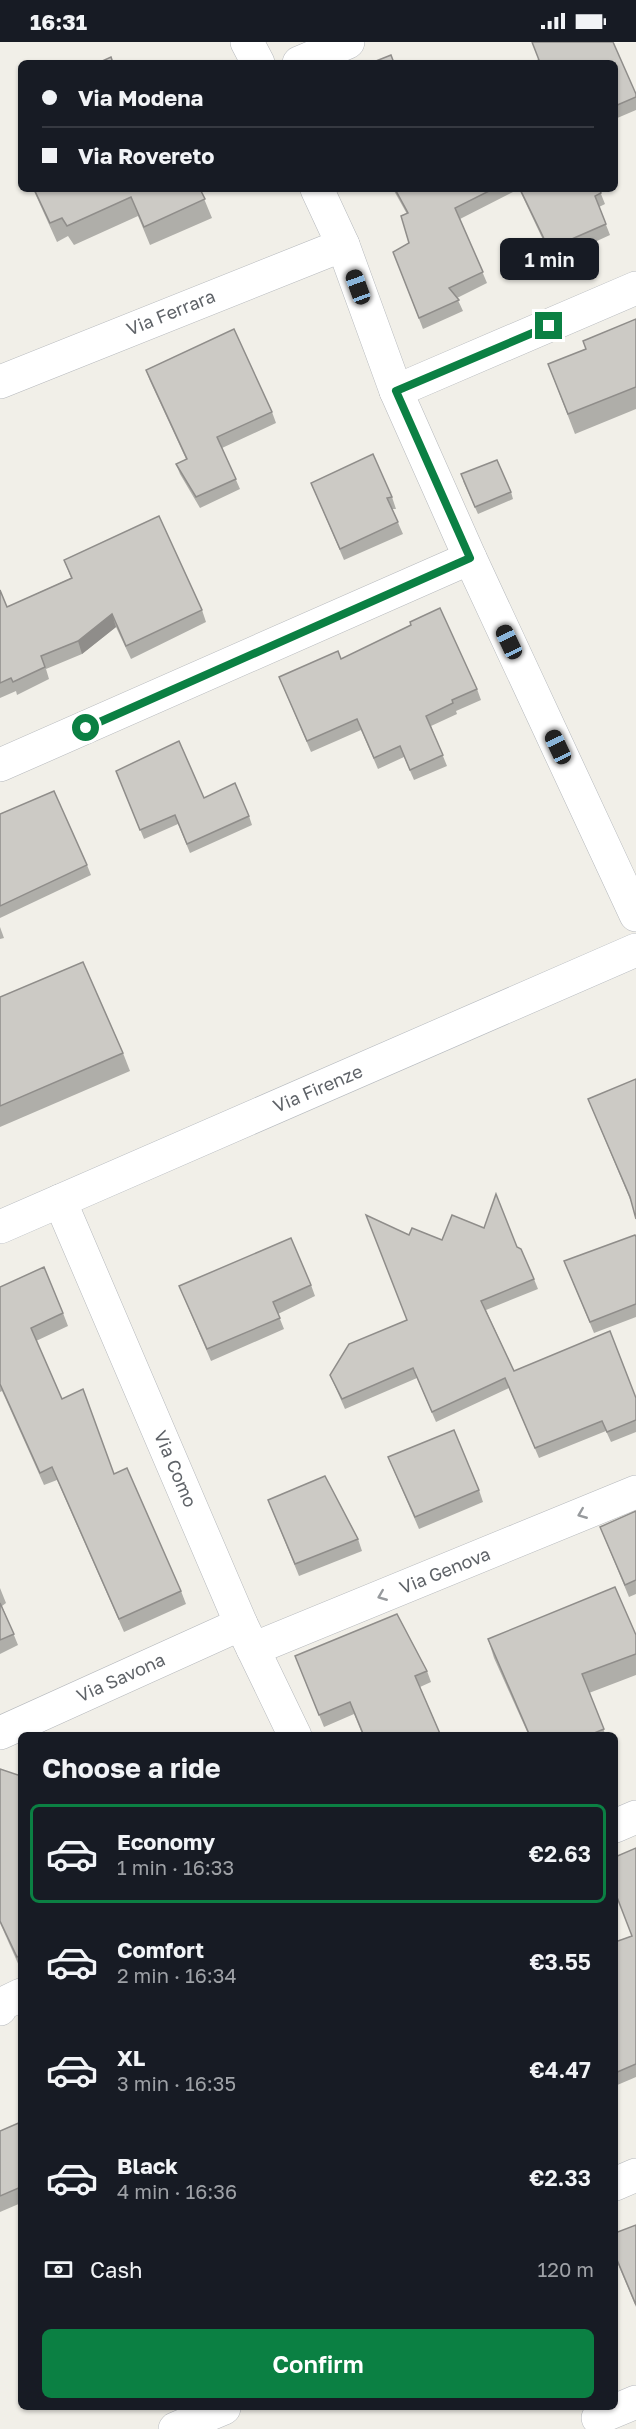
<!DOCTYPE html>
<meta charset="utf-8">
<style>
body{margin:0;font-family:"Golos Text",sans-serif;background:#20242c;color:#f1f3f6;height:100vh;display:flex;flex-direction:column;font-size:22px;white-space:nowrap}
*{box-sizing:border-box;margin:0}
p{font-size:20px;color:#9ea1a6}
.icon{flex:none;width:33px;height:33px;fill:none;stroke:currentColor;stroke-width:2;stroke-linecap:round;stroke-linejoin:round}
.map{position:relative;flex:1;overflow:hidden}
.sheet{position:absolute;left:18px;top:1690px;width:600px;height:678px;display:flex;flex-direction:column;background:#171b24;border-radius:9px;box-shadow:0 2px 4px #0004}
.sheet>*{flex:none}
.banner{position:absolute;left:18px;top:18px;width:600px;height:132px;border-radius:9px;box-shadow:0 2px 4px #0004;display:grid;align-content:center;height:132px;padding:0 24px;background:#171b24}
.end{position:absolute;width:27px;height:27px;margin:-14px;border:8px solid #0b8043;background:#fff;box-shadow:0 0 0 3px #fff}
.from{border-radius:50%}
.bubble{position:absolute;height:42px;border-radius:9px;background:#171b24;box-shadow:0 2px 4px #0004;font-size:20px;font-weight:600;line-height:42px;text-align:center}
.car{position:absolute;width:18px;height:36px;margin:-18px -9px;border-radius:8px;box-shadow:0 0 4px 2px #0007;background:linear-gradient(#222 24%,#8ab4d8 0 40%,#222 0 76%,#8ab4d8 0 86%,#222 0)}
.banner b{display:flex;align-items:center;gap:21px;height:57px;font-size:22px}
.banner b+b{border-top:2px solid #363941}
.banner i{width:15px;height:15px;background:#f1f3f6}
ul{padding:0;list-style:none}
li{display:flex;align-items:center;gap:18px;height:99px;margin:0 12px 9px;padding:0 12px;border:3px solid transparent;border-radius:9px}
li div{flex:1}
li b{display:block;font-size:22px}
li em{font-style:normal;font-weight:600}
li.active{border-color:#0b8043}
li>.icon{width:54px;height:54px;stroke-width:1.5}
h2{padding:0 24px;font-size:27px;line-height:72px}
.pay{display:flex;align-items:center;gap:15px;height:66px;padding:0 24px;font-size:22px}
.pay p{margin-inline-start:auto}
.action{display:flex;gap:12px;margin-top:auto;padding:12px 24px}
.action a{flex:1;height:69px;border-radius:9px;background:#0b8043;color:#fff;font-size:24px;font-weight:600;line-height:69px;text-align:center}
.status{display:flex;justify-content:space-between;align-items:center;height:42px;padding:0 30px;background:#171b24;direction:ltr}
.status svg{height:16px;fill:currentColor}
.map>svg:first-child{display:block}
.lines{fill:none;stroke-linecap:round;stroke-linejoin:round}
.street-casing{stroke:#b5b8bc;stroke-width:34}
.secondary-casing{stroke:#b6babf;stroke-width:34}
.street{stroke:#fff;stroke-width:33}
.secondary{stroke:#fff;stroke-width:33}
.wall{fill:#afaea9}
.shaded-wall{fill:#8f8d8a}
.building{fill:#cccac5;stroke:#8f8d8a;stroke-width:1.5}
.oneway{stroke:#979a9d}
.route{stroke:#0b8043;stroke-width:8}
.labels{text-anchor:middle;stroke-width:5;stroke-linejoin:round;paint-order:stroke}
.street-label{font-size:18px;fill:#5f6368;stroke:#fff}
</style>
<div class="status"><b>16:31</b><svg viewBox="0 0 49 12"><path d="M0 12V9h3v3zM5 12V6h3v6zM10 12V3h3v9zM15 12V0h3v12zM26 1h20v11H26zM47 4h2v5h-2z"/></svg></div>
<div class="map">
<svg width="636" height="2387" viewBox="0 0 636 2387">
<rect width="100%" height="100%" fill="#f1efe8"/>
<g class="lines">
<defs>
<g id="street">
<path d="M247 0 258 21"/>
<path d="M299 21 348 0"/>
<path d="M317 147 343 203 396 349 470 516 636 873"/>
<path d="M0 340 343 203"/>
<path d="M396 349 636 246"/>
<path d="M0 723 470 516"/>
<path d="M60 1159 241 1582 295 1694"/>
<path d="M253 1607 636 1450"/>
<path d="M0 1691 241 1582"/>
<path d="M615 1784 636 1775"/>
<path d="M0 1967 2 1962 21 1953"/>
<path d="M615 2142 636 2133"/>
<path d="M598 2376 636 2360"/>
<path d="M175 2387 224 2366"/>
</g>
<path id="secondary" d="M0 1185 636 908"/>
</defs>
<use href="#street" class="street-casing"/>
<use href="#secondary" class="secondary-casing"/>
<use href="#street" class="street"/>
<use href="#secondary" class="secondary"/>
</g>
<g class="wall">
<path d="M615 21 636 52V68L615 77Z"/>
<path d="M33 147H200L212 176 150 203 138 174 74 203 68 194 57 200Z"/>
<path d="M393 147H519L460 177 487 241 457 256 463 269 423 287 393 210 409 201 407 172Z"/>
<path d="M519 147H599L605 162 599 165 610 193 553 219Z"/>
<path d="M636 277V367L575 392 548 322 586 308 583 299Z"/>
<path d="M146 328 272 370 276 381 222 406 240 447 200 466 180 432 176 422 186 417 150 339Z"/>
<path d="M463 439 511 450 513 457 478 472Z"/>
<path d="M311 441 392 455 396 467H392L403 492 344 518Z"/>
<path d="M64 518 202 568 206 580 131 617 116 585 82 612 46 627 49 637 17 653 16 649 0 656V548L7 565 71 536Z"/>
<path d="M411 584 477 647 481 658 456 669 457 672 431 684 447 724 414 738 404 715 378 727 361 688 311 710 279 635 341 617Z"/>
<path d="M116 729 249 774 252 783 190 811 178 782 144 797Z"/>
<path d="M0 772 87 823 91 833 0 876Z"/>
<path d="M0 885 4 896 0 897Z"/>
<path d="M0 955 123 1011 130 1029 0 1085Z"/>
<path d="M636 1037 632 1162 588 1057Z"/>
<path d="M409 1193 442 1198 517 1205 534 1237 538 1247 486 1268 514 1329 636 1356V1390L611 1400 606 1389 539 1416 509 1346 436 1380 417 1336 345 1367 330 1333 407 1278Z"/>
<path d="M636 1195V1275L594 1291 564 1219Z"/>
<path d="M311 1243 315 1254 278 1272 284 1287 211 1319 179 1244Z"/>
<path d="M0 1245 63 1271 68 1284 36 1299 62 1357 114 1432 181 1549 186 1562 124 1590 57 1438 44 1443 2 1349 0 1350Z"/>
<path d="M388 1415 479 1448 483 1460 419 1487Z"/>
<path d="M268 1458 358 1497 362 1509 299 1534Z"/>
<path d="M636 1469V1552L629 1555 600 1485Z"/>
<path d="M0 1546 6 1561 2 1564 18 1603 0 1612Z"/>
<path d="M636 1593V1633L589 1651 606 1694H529L494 1616 488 1597Z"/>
<path d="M295 1614 427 1629 431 1640 420 1645 441 1694H363L354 1672 324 1685Z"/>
<path d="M0 1727 21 1734 20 1926 0 1881Z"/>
<path d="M636 1806V2035L615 2044V1900L631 1894Z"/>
<path d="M21 2080V2161L0 2170V2089Z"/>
<path d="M636 2183V2265L615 2215V2191Z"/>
</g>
<path class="shaded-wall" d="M112 572 116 585 82 612 78 599Z"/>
<g class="building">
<path d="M532 0H613L636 52V55L615 64V21H531L539 18Z"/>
<path d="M391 13 394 21H371Z"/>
<path d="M111 15 113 21H98Z"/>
<path d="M34 147H200L205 157 144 185 131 155 67 184 62 176 50 181Z"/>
<path d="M395 147H493L455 166 483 230 449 246 459 258 419 276 393 210 409 201 401 174 408 171Z"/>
<path d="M520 147H599L601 151 595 154 606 182 549 207Z"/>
<path d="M636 277V345L568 372 548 322 586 307 583 299Z"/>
<path d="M234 287 272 370 217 395 236 437 196 455 176 422 187 417 146 328Z"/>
<path d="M373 412 392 455 387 456 398 480 340 507 311 441Z"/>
<path d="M497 418 511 450 475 465 461 432Z"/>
<path d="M159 474 202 568 126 604 112 572 78 599 41 614 45 625 13 640 11 636 0 641V548L7 565 72 536 64 518Z"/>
<path d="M440 566 477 647 452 658 453 661 426 674 443 713 410 728 400 704 374 716 357 677 307 699 279 635 338 609 341 617 411 583 410 580Z"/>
<path d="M179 699 204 756 235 741 249 774 187 802 175 773 140 788 116 729Z"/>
<path d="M54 749 87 823 0 864V772Z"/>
<path d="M83 920 123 1011 0 1064V955Z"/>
<path d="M636 1037V1177L630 1155 588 1057Z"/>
<path d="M496 1152 517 1205 521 1207 534 1237 481 1259 514 1329 610 1289 636 1356V1378L607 1390 602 1379 535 1406 505 1336 432 1370 413 1326 342 1357 330 1333 349 1302 407 1278 366 1173 409 1193 412 1186 442 1198 452 1173 484 1186Z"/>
<path d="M635 1193 636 1195V1262L590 1280 564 1219Z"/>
<path d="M291 1196 311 1243 273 1260 280 1276 207 1307 179 1244Z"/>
<path d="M44 1225 63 1271 31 1286 62 1357 83 1347 114 1432 127 1426 181 1549 119 1577 52 1425 40 1431 0 1342V1245Z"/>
<path d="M454 1388 479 1448 415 1475 388 1415Z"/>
<path d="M325 1434 358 1497 295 1522 268 1458Z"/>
<path d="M636 1469V1538L625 1543 600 1485Z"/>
<path d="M615 1545 636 1593V1612L582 1632 604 1687 587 1694H530L488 1597Z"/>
<path d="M0 1561 14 1592 0 1598Z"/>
<path d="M397 1572 427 1629 415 1634 441 1694H364L350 1660 319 1673 295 1614Z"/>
<path d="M0 1727 21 1734V1913L17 1915 0 1879Z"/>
<path d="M636 1806V2022L615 2031V1900L632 1894 615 1850V1815Z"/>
<path d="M21 2080V2145L0 2154V2089Z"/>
<path d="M636 2183V2263L615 2213V2191Z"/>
</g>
<defs><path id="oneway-chevron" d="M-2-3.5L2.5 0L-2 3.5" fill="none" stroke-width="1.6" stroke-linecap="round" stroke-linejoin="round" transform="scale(1.5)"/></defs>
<g class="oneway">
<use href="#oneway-chevron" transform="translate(582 1472) rotate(158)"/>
<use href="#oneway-chevron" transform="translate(382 1554) rotate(158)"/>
</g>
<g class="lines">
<path class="route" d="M86 686 470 516 396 349 549 284"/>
</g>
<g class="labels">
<g class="street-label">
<text transform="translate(171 271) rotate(-22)" y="6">Via Ferrara</text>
<text transform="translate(318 1047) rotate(-23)" y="6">Via Firenze</text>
<text transform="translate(175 1427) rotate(67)" y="6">Via Como</text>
<text transform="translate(445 1529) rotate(-22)" y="6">Via Genova</text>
<text transform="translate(121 1636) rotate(-24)" y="6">Via Savona</text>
</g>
</g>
</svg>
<i class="end from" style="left:86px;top:686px"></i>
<i class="end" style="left:549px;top:284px"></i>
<div class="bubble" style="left:500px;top:196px;width:99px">1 min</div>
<i class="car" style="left:358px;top:245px;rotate:340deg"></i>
<i class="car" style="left:509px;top:600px;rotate:335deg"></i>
<i class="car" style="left:558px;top:705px;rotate:335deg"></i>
<div class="banner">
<b><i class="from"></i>Via Modena</b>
<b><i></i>Via Rovereto</b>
</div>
<section class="sheet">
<h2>Choose a ride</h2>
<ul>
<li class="active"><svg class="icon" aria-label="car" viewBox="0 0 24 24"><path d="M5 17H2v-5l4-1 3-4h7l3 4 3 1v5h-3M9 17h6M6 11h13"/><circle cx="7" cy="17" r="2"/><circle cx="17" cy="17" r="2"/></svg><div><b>Economy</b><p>1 min · 16:33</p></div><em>€2.63</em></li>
<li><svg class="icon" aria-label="car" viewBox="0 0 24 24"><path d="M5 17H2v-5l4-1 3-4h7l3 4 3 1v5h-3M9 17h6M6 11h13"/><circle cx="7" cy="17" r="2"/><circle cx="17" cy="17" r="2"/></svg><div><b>Comfort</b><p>2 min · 16:34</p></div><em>€3.55</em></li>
<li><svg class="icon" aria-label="car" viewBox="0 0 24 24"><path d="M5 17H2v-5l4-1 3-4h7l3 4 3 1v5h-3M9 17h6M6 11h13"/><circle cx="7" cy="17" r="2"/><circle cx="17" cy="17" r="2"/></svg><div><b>XL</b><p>3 min · 16:35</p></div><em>€4.47</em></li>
<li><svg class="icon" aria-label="car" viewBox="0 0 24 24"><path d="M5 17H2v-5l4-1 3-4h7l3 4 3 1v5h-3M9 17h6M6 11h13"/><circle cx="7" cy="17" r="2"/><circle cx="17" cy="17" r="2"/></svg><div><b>Black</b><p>4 min · 16:36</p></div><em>€2.33</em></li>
</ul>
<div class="pay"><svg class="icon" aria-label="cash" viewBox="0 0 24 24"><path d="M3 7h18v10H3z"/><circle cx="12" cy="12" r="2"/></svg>Cash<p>120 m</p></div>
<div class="action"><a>Confirm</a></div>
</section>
</div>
